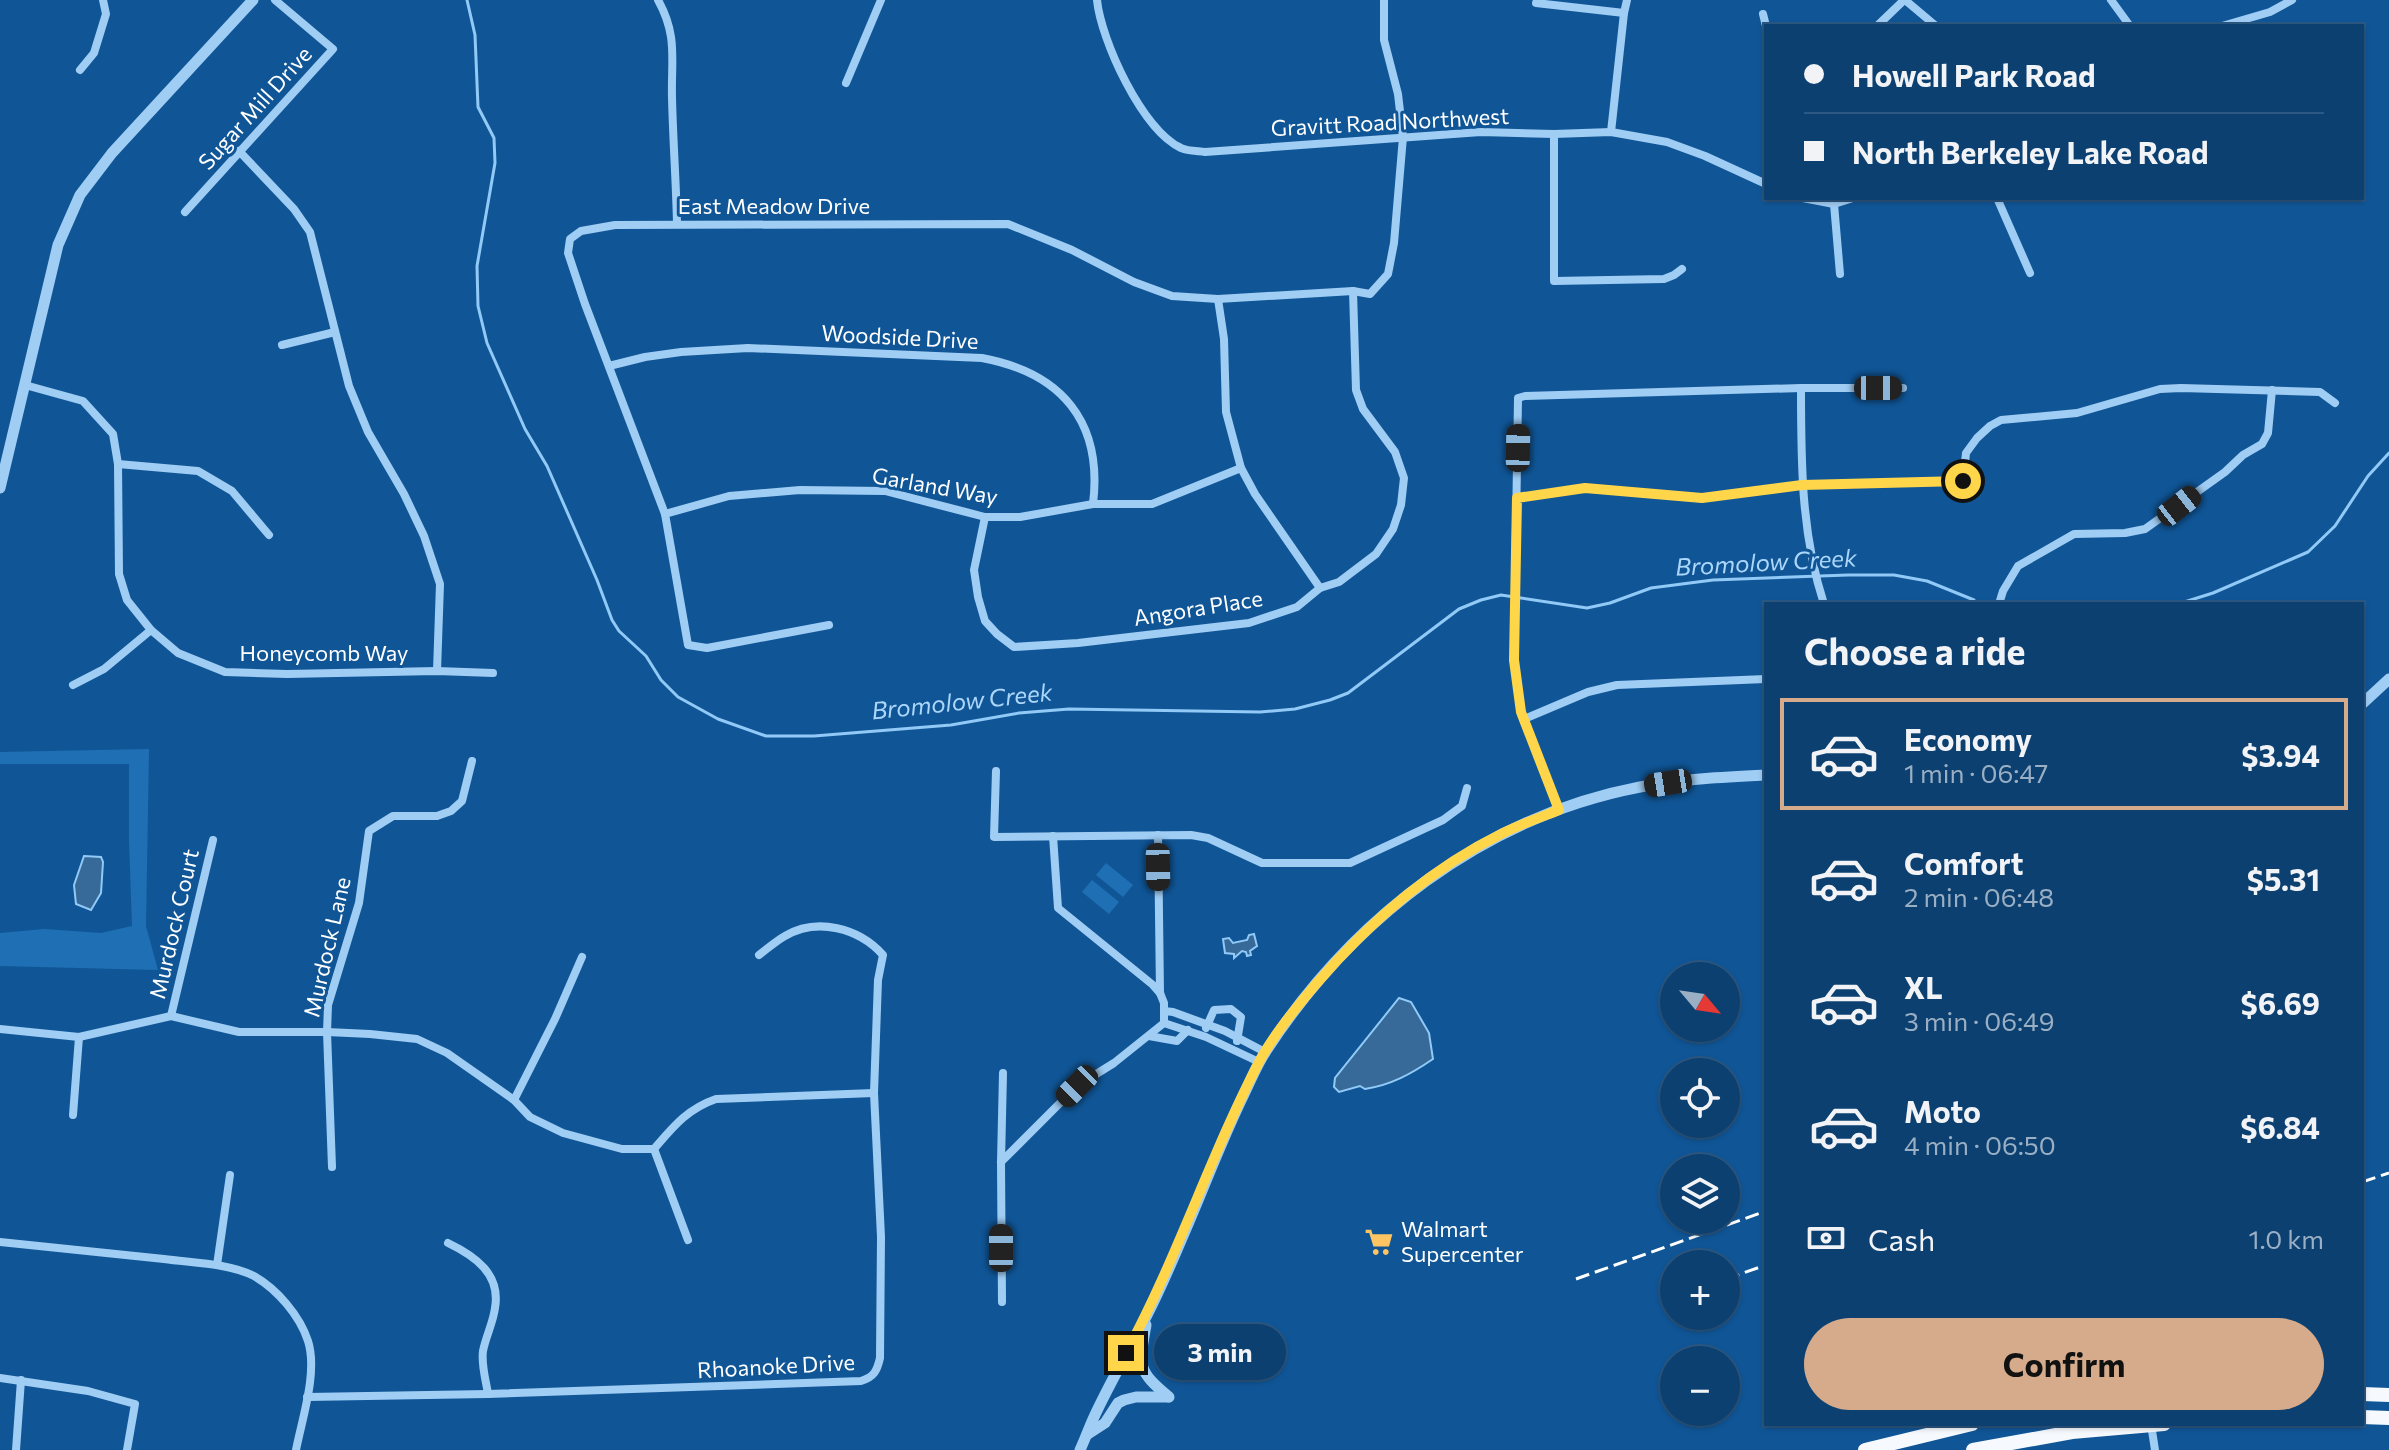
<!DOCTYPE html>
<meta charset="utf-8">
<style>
body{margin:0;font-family:Commissioner,sans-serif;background:#154776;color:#f1f3f6;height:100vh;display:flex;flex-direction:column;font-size:30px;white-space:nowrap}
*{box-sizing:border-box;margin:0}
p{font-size:26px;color:#9aafc3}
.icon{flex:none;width:44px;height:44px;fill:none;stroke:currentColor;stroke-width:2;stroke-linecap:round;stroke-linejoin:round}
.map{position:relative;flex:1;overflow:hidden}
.sheet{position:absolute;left:1764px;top:602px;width:600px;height:824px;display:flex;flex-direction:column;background:#0c4071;border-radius:0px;box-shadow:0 2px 6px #0004,0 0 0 2px #2c5984}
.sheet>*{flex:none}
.hud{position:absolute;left:1764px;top:24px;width:600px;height:176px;border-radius:0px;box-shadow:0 2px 6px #0004,0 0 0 2px #2c5984;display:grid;align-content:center;height:176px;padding:0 40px;background:#0c4071}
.needle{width:52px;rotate:119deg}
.buttons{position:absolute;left:1660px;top:962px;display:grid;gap:16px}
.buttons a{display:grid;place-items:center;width:80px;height:80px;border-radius:50%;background:#0c4071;box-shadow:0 2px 6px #0004,0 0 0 2px #2c5984;font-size:40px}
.end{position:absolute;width:36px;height:36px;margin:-18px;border:10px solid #ffd54a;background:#111;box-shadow:0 0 0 4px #111}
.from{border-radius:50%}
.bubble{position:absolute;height:56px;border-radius:28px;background:#0c4071;box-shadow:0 2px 6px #0004,0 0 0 2px #2c5984;font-size:26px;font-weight:700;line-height:56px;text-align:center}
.car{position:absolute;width:24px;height:48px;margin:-24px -12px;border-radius:10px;box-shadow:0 0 6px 2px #0007;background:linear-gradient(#222 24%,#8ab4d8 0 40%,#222 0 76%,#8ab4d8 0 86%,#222 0)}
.hud b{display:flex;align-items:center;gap:28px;height:76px;font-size:30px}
.hud b+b{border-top:2px solid #2c5984}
.hud i{width:20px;height:20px;background:#f1f3f6}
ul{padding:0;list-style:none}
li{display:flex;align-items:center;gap:24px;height:112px;margin:0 16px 12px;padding:0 24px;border:4px solid transparent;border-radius:0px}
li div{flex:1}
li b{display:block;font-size:30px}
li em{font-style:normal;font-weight:700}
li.active{border-color:#d6ab8b}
li>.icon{width:72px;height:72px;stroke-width:1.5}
h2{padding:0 40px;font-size:36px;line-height:96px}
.pay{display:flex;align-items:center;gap:20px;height:88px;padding:0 40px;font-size:30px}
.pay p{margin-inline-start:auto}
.button{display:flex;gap:16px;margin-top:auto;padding:16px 40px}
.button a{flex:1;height:92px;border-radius:48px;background:#d6ab8b;color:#111;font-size:32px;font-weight:700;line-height:92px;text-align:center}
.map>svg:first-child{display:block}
.green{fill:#1f6fb4}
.water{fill:#376a98;stroke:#91c9f7;stroke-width:2}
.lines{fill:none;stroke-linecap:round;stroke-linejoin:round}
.stream{stroke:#91c9f7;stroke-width:3}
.minor{stroke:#a0cdf4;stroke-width:8}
.tertiary{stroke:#a0cdf4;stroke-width:11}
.trunk{stroke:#f6faff;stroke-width:14}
.rail{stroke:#fff;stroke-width:3;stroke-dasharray:14 6;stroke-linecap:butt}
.route{stroke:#ffd54a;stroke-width:10}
.labels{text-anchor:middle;stroke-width:6;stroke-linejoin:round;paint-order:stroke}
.street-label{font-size:22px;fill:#fff;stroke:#105697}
.poi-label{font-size:22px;fill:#fff;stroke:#105697;text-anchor:start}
.water-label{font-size:24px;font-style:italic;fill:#acd7fb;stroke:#105697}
</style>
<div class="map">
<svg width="2389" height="1450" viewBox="0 0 2389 1450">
<rect width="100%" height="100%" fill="#105697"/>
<g class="green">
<path d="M149 749 146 926 158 970 0 966V933L44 929 101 933 132 926 129 841V764H0V752Z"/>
<path d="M1106 863 1133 885 1123 897 1096 875Z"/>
<path d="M1092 880 1119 902 1109 914 1082 892Z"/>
</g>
<g class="water">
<path d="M84 856 101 857 103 862 101 893 91 910 76 904 74 885Z"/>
<path d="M1254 934 1257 946 1250 951 1251 955 1247 956 1246 952 1242 951 1234 958V954L1225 953 1223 939 1229 938 1233 943 1247 940 1249 935Z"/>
<path d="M1399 998 1411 1002 1429 1033 1433 1059C1411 1074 1391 1085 1365 1089L1360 1086 1339 1092 1334 1087 1335 1078Z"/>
</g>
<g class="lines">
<g class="stream">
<path d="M467 0 475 35 478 107 494 138 495 163 477 266 478 306 487 343 525 429 547 466 597 580 612 620 619 631 646 656 661 680 678 697 718 719 766 736H814L951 725 1019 713 1069 709 1260 712 1295 709 1330 700 1348 693 1459 609 1481 600 1501 595 1587 608 1610 603 1651 588 1713 580 1848 575H1894L1927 581 1974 600"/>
<path d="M2178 604 2213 593 2308 552 2335 526 2368 476 2389 453"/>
</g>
<g class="minor">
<path d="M658 0C678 36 671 59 672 98 673 139 676 181 677 223"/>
<path d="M1097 0C1101 40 1142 130 1181 148 1187 151 1198 151 1205 152L1481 132 1554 134 1611 132 1667 142 1705 156 1766 184"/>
<path d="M1905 0 1936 26"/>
<path d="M2111 0 2130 26"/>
<path d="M1536 3 1624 13"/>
<path d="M1763 14 1766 26"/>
<path d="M1877 26 1904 0"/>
<path d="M2222 26 2270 12 2292 0"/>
<path d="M80 70 94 53 106 14 103 0"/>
<path d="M846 83 881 0"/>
<path d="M1611 132 1624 13 1627 0"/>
<path d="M1554 134V281L1664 279 1674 275 1682 269"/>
<path d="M239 151 294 209 310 232 349 386 368 432 404 494 424 536 440 584 437 671"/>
<path d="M1803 198 1834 204 1853 198"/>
<path d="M1997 198 2030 273"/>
<path d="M1834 204 1840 274"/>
<path d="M185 212 333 49 275 0"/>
<path d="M1218 299 1224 339 1226 412 1241 468 1255 494 1320 588"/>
<path d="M282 345 335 332"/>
<path d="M609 366 645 357 681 352 748 348 982 358C1062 373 1103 422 1093 504"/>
<path d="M25 385 83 401 113 434 118 464 119 574 127 600 151 630 178 653 225 672 287 674 437 671 493 673"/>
<path d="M1801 388C1801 461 1801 534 1824 604"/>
<path d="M118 464 198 471 232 491 269 535"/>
<path d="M1517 498 1585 488 1702 498 1802 485 1963 481 1966 453 1977 438 1990 426 2001 420 2077 413 2160 389 2181 388 2320 392 2335 403"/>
<path d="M665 514 729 496 800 490 885 491 985 517H1020L1093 504H1152L1241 468"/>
<path d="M985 517 974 570 978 597 985 621 997 634 1014 647 1078 643 1249 623 1297 607 1320 588 1339 582 1376 554 1393 529 1401 505 1404 478 1395 452 1363 409 1356 390 1353 291"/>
<path d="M1999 604 2003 591 2018 566 2074 534 2125 533 2145 529 2225 472 2243 455 2262 444 2268 433 2272 390"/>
<path d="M829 625 707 648 688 645 665 514 585 304 568 253 570 239 581 231 615 225 1008 224 1072 250 1134 282 1172 296 1218 299 1353 291 1370 294 1388 274 1394 243 1403 137 1398 94 1384 40V0"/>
<path d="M73 685 104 669 151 630"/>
<path d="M1524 719 1588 692 1617 685 1766 679"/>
<path d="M996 771 994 837 1191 835 1208 838 1262 863H1350L1443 820 1462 806 1467 788"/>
<path d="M1559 810 1521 712 1514 660 1518 398 1525 396 1801 388H1903"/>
<path d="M1158 835 1160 993 1164 1003V1023"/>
<path d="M1053 836 1058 908 1153 985 1160 993"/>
<path d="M1164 1011 1173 1012 1225 1031 1265 1052"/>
<path d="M171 1016 213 840"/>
<path d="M1164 1023 1206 1037 1259 1062"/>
<path d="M1206 1028 1214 1010 1231 1009 1241 1017 1237 1041"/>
<path d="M0 1029 79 1037 171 1016 239 1032H327L370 1034 417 1039 447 1053 514 1100 530 1117 563 1133 622 1149H654C673 1127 687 1109 716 1099L874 1093"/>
<path d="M1149 1036 1177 1041 1188 1030"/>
<path d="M514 1100 555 1019 582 957"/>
<path d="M73 1115 79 1037"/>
<path d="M654 1149 688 1240"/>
<path d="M1001 1162 1077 1086 1114 1063 1164 1023"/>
<path d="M332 1167 327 1032 328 1005 359 903 369 831 393 816H437L451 811 462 801 472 761"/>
<path d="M0 1242C55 1248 110 1253 164 1259 193 1263 228 1263 254 1276 277 1289 300 1316 308 1341 318 1372 302 1419 296 1450"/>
<path d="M448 1243C475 1256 501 1274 495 1308 493 1323 486 1336 483 1351 481 1364 486 1381 488 1394"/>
<path d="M217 1265 230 1175"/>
<path d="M1002 1302 1001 1162 1003 1073"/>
<path d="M0 1378 88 1391 135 1404 127 1450"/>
<path d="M307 1397 488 1394 861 1381C874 1377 877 1371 880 1358L881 1237 874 1093 878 980 883 955C859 928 817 917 785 936 776 941 767 949 759 955"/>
<path d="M2151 1424 2155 1450"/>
<path d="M16 1450 21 1380"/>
</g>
<g class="tertiary">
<path d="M0 488 58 245 80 195 112 153 253 0"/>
<path d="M2362 704 2389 679"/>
<path d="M1146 1325C1139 1365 1136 1370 1169 1397"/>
<path d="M1088 1434 1105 1423 1118 1403 1124 1400 1136 1397H1168"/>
<path d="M1080 1450C1085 1439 1089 1428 1094 1417 1110 1382 1130 1349 1147 1315 1160 1290 1171 1264 1182 1238 1203 1190 1221 1141 1244 1094 1251 1080 1257 1064 1266 1051 1352 919 1483 817 1640 787 1682 779 1724 777 1766 775"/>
</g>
<g class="trunk">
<path d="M2362 1394 2389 1395"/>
<path d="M2362 1417 2389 1418"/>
<path d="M1865 1450 1972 1424"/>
<path d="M1973 1450 2072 1432 2164 1424"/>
</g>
<g class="rail">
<path d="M2362 1182 2389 1173"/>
<path d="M1576 1279 1766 1211"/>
<path d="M1726 1279 1766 1265"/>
</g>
</g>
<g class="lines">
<path class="route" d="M1126 1353C1177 1259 1210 1156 1259 1062 1274 1034 1296 1008 1316 984 1369 922 1430 869 1503 833 1521 824 1541 817 1559 810L1521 712 1514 660 1517 498 1585 488 1702 498 1802 485 1963 481"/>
</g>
<defs>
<symbol id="supermarket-bare" viewBox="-9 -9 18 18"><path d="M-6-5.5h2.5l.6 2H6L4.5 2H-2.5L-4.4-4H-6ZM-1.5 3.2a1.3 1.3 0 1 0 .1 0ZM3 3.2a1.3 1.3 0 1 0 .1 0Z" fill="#ffc563" stroke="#105697" stroke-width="2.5" paint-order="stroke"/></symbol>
</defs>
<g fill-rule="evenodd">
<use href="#supermarket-bare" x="1359" y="1222" width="40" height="40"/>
</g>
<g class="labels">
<g class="street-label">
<text transform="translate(255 108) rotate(-48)" y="8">Sugar Mill Drive</text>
<text transform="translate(1390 122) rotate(-3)" y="8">Gravitt Road Northwest</text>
<text x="774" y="214">East Meadow Drive</text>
<text transform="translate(900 337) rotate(3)" y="8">Woodside Drive</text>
<text transform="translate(935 486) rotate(10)" y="8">Garland Way</text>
<text transform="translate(1198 608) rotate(-9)" y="8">Angora Place</text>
<text x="324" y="661">Honeycomb Way</text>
<text transform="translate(174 924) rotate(-77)" y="8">Murdock Court</text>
<text transform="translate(327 947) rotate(-77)" y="8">Murdock Lane</text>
<text transform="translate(776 1366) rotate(-3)" y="8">Rhoanoke Drive</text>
</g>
<g class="poi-label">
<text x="1401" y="1237">Walmart<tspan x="1401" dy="25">Supercenter</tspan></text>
</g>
<g class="water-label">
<text transform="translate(1766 563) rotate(-3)" y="8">Bromolow Creek</text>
<text transform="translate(962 702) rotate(-6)" y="8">Bromolow Creek</text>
</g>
</g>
</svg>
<div class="buttons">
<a><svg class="needle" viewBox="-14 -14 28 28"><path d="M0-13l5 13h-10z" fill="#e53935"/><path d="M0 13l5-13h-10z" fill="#9aafc3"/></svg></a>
<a><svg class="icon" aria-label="locate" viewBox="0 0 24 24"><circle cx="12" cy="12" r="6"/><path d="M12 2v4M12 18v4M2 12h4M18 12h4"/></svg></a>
<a><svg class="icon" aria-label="layers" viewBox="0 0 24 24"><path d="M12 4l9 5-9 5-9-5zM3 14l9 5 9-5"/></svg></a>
<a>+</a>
<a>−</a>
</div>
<i class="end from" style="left:1963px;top:481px"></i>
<i class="end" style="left:1126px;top:1353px"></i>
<div class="bubble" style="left:1154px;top:1324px;width:132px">3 min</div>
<i class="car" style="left:1878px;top:388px;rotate:90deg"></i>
<i class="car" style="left:1518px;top:448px;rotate:1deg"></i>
<i class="car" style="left:2179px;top:506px;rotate:52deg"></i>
<i class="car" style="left:1668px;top:783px;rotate:261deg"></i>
<i class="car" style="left:1158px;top:867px;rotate:179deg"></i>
<i class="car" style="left:1077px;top:1086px;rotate:225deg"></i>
<i class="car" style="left:1001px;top:1248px;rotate:0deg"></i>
<div class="hud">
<b><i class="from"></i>Howell Park Road</b>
<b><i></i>North Berkeley Lake Road</b>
</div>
<section class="sheet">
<h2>Choose a ride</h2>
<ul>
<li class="active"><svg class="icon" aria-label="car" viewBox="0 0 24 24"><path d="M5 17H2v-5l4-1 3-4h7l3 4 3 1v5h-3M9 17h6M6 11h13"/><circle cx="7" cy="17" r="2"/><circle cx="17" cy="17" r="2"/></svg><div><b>Economy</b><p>1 min · 06:47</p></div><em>$3.94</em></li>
<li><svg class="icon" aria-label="car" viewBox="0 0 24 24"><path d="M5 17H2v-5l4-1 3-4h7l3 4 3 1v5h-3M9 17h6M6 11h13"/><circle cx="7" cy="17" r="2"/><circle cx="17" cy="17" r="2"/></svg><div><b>Comfort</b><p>2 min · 06:48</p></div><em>$5.31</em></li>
<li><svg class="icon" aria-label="car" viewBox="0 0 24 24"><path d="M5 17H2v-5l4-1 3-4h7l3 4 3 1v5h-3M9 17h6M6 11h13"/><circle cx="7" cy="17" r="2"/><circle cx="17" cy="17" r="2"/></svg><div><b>XL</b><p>3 min · 06:49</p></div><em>$6.69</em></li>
<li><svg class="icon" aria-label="car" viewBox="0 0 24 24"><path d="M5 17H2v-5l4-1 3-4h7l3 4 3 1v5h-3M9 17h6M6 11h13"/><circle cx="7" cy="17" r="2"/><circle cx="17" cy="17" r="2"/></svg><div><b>Moto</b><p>4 min · 06:50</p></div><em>$6.84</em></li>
</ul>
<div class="pay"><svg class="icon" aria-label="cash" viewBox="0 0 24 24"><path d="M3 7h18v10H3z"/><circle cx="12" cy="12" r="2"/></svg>Cash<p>1.0 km</p></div>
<div class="button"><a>Confirm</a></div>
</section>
</div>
